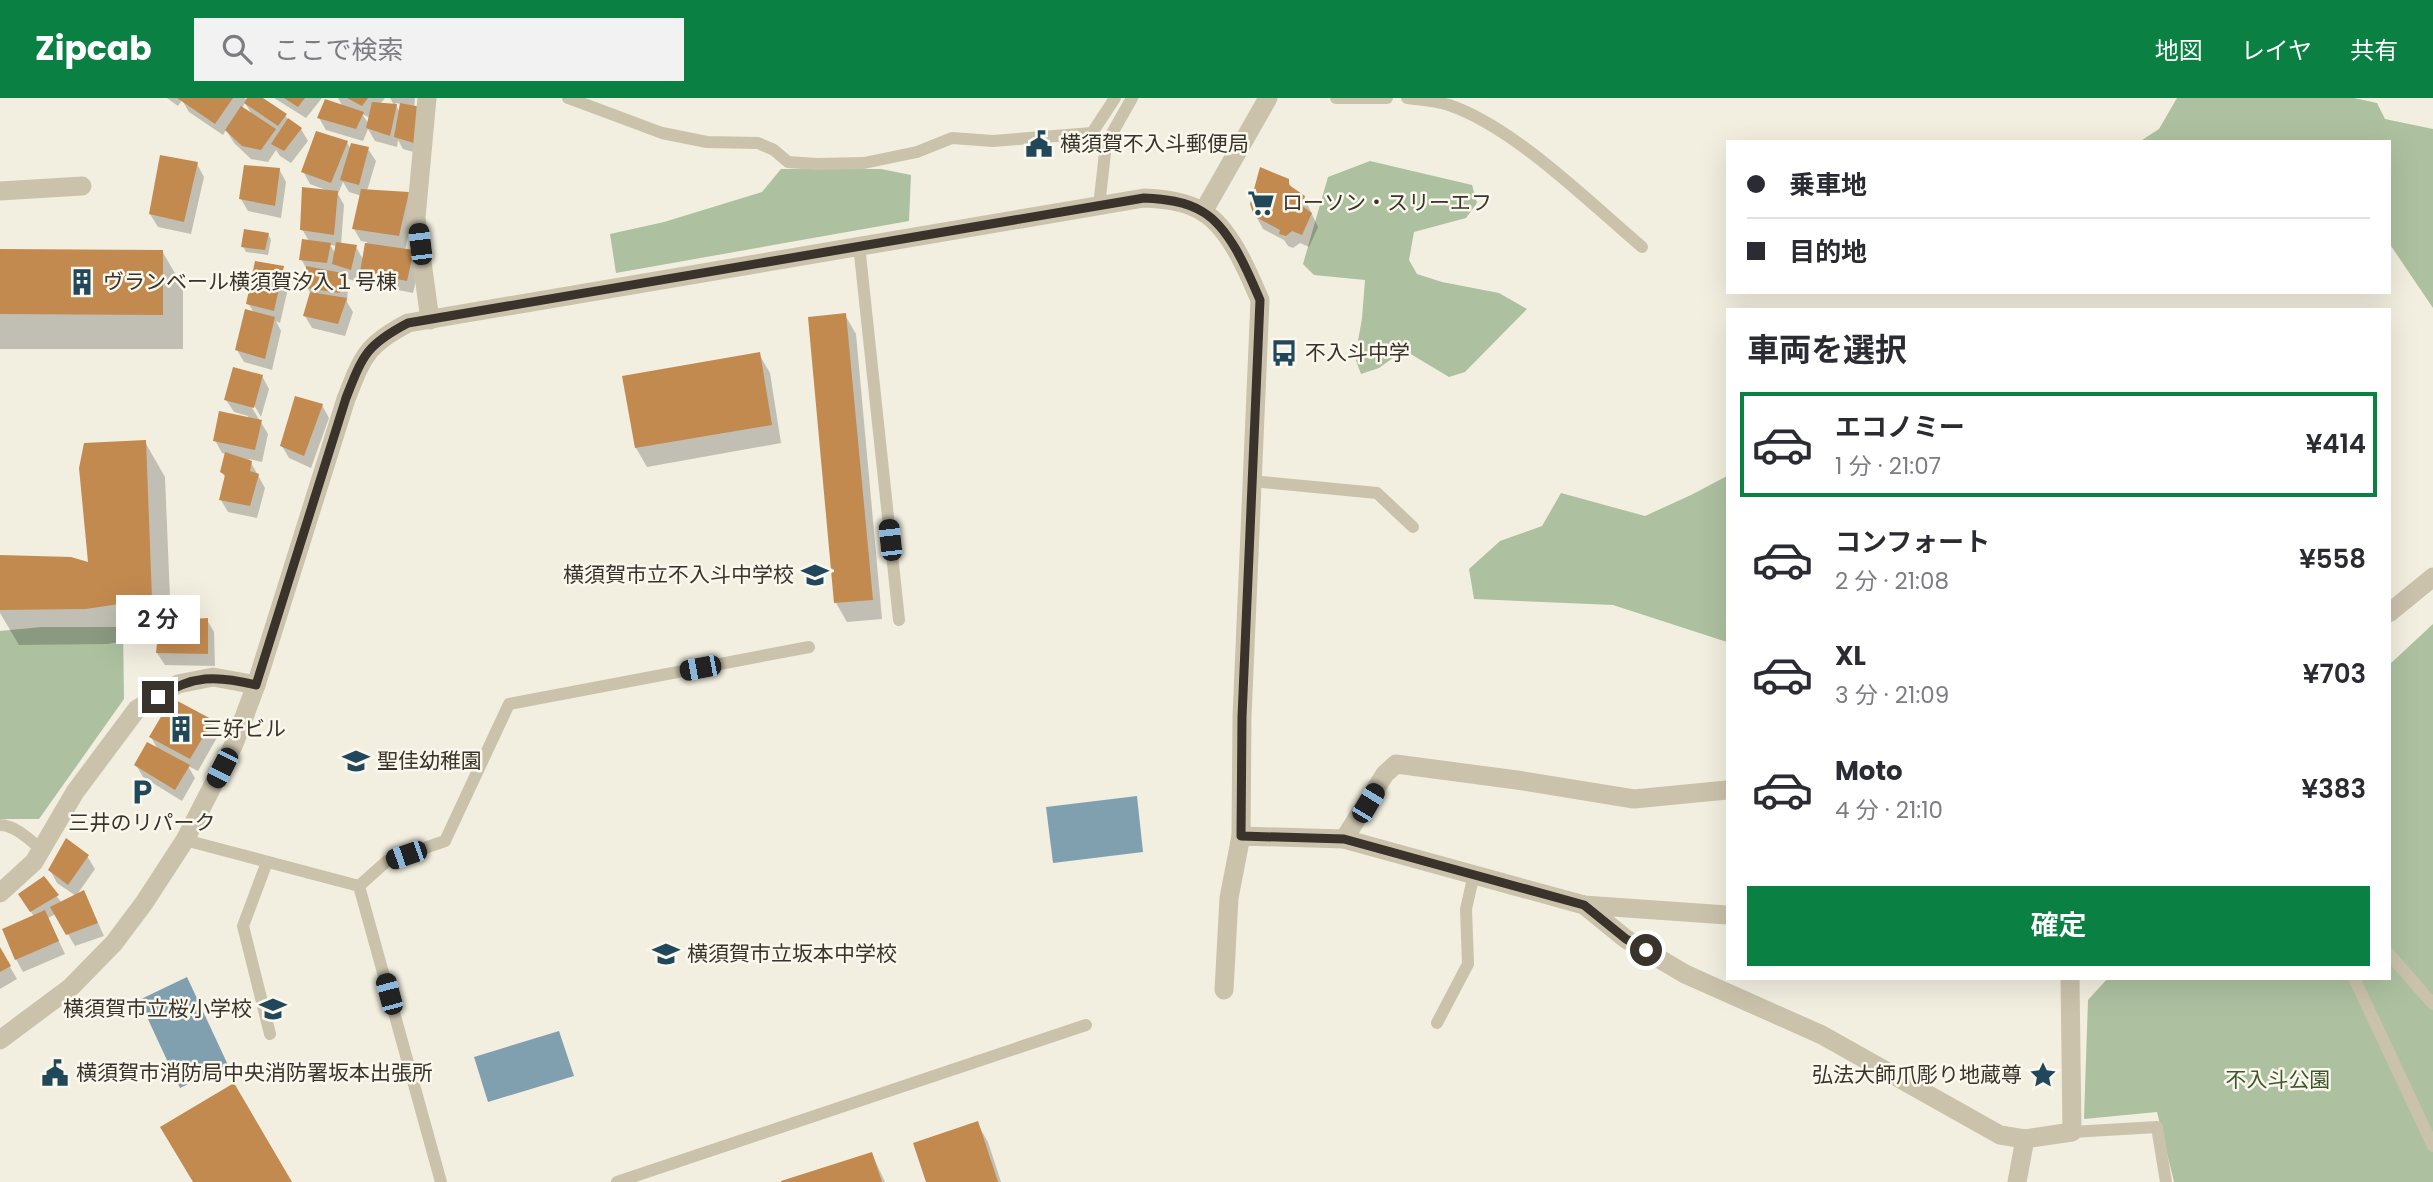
<!DOCTYPE html>
<html lang="ja">
<meta charset="utf-8">
<style>
body{margin:0;font-family:Poppins,"Noto Sans JP",sans-serif;background:#f2f2f3;color:#2b2b33;height:100vh;display:flex;flex-direction:column;font-size:26px;white-space:nowrap}
*{box-sizing:border-box;margin:0}
p{font-size:23px;color:#7c7c81}
.icon{flex:none;width:38px;height:38px;fill:none;stroke:currentColor;stroke-width:2;stroke-linecap:round;stroke-linejoin:round}
.map{position:relative;flex:1;overflow:hidden}
.panel{position:absolute;left:1726px;top:210px;width:665px;height:672px;display:flex;flex-direction:column;background:#fff;border-radius:0px;box-shadow:0 7px 28px #0002}
.panel>*{flex:none}
.top-card{position:absolute;left:1726px;top:42px;width:665px;height:154px;border-radius:0px;box-shadow:0 7px 28px #0002;display:grid;align-content:center;height:154px;padding:0 21px;background:#fff}
.end{position:absolute;width:32px;height:32px;margin:-16px;border:9px solid #39332b;background:#fff;box-shadow:0 0 0 4px #fff}
.from{border-radius:50%}
.bubble{position:absolute;height:49px;border-radius:0px;background:#fff;box-shadow:0 7px 28px #0002;font-size:23px;font-weight:600;line-height:49px;text-align:center}
.car{position:absolute;width:21px;height:42px;margin:-21px -10px;border-radius:9px;box-shadow:0 0 5px 2px #0007;background:linear-gradient(#222 24%,#8ab4d8 0 40%,#222 0 76%,#8ab4d8 0 86%,#222 0)}
.top-card b{display:flex;align-items:center;gap:24px;height:66px;font-size:26px}
.top-card b+b{border-top:2px solid #e1e1e2}
.top-card i{width:18px;height:18px;background:#2b2b33}
ul{padding:0;list-style:none}
li{display:flex;align-items:center;gap:21px;height:105px;margin:0 14px 10px;padding:0 7px;border:4px solid transparent;border-radius:0px}
li div{flex:1}
li b{display:block;font-size:26px}
li em{font-style:normal;font-weight:600}
li.active{border-color:#0b8043}
li>.icon{width:63px;height:63px;stroke-width:1.5}
h2{padding:0 21px;font-size:32px;line-height:84px}
.action{display:flex;gap:14px;margin-top:auto;padding:14px 21px}
.action a{flex:1;height:80px;border-radius:0px;background:#0b8043;color:#fff;font-size:28px;font-weight:600;line-height:80px;text-align:center}
header{display:flex;align-items:center;gap:42px;box-sizing:border-box;height:98px;padding:0 35px;background:#0b8043;color:#fff}
header strong{font-size:33px}
nav{display:flex;gap:38px;margin-inline-start:auto;font-size:24px}
.search{width:490px;height:63px;background:#f2f2f3;display:flex;align-items:center;gap:18px;box-sizing:border-box;padding:0 24px;border-radius:0px;color:#7c7c81;font-size:26px}
.map>svg:first-child{display:block}
.green{fill:#adc1a0}
.water{fill:#80a0af}
.shadow{fill:#0003;fill-rule:evenodd}
.building{fill:#c28a4f}
.lines{fill:none;stroke-linecap:round;stroke-linejoin:round}
.service{stroke:#cbc2ac;stroke-width:12}
.minor{stroke:#cbc2ac;stroke-width:19}
.tertiary{stroke:#cbc2ac;stroke-width:19}
.route{stroke:#39332b;stroke-width:9}
.labels{text-anchor:middle;stroke-width:5;stroke-linejoin:round;paint-order:stroke}
.poi-label{font-size:21px;fill:#39332b;stroke:#faf7ed;text-anchor:start}
.park-label{font-size:21px;fill:#3e572f;stroke:#faf7ed}
</style>
<header>
<strong>Zipcab</strong>
<div class="search"><svg class="icon" aria-label="search" viewBox="0 0 24 24"><circle cx="10" cy="10" r="6"/><path d="M15 15l6 6"/></svg>ここで検索</div>
<nav><a>地図</a><a>レイヤ</a><a>共有</a></nav>
</header>
<div class="map">
<svg width="2433" height="1084" viewBox="0 0 2433 1084">
<rect width="100%" height="100%" fill="#f2efe0"/>
<g class="green">
<path d="M2177 0H2354L2377 5 2385 21 2433 31V210L2389 145V44H2139L2159 31Z"/>
<path d="M1370 63 1472 87 1477 105 1466 120 1414 134 1409 162 1417 176 1442 184 1499 195 1527 211 1465 274 1449 279 1404 252 1379 270 1361 276 1355 260 1362 220 1365 182 1314 177 1303 166 1328 79Z"/>
<path d="M781 71H881L911 77 909 123 616 175 610 136 664 124 762 94Z"/>
<path d="M1727 378V544L1613 507 1474 501 1469 471 1500 443 1542 428 1561 395 1645 418 1691 397Z"/>
<path d="M2433 526V1084H2174L2157 1014 2084 1021 2088 902 2108 880H2389V567Z"/>
<path d="M42 529H123L124 601 39 721H0V533Z"/>
</g>
<g class="water">
<path d="M1137 698 1143 754 1053 765 1046 709Z"/>
<path d="M187 879 228 967 180 990 139 902Z"/>
<path d="M559 933 574 978 488 1004 474 959Z"/>
</g>
<g class="shadow">
<path d="M167 0H245L247 3 249 0H260L285 17 289 23 301 31 308 43 291 65 280 58 276 52 268 64 251 61 234 45 226 32 223 37 189 14 182 2 178 8ZM245 5 253 18 242 10Z"/>
<path d="M274 0H322L306 20Z"/>
<path d="M338 0H385L380 6 394 7 390 0H415L414 10 424 57 403 51 398 42 397 49 375 43 368 31 363 43 326 32 319 20 343 9ZM395 5 402 6 400 15ZM362 16 370 20 369 26Z"/>
<path d="M347 44 351 52 368 51 376 63 367 93 408 95 415 108 405 152 420 166 413 195 369 186 360 172 358 184 342 179 348 189 347 204 353 214 345 238 312 230 305 218 311 196 307 189 308 173 301 161 309 143 302 131 326 92 310 86 303 73ZM343 84 349 94 362 98 354 131 361 143 367 144 364 163 356 149 341 147 344 107 338 96ZM330 147 337 148 336 156Z"/>
<path d="M197 66 204 79 191 136 158 129 150 116Z"/>
<path d="M279 71 286 84 281 120 248 113 241 101Z"/>
<path d="M1288 83 1293 92 1304 99 1318 129 1309 149 1300 145 1293 150 1288 148 1284 142 1263 131 1256 118Z"/>
<path d="M268 136 271 142 268 157 246 154 243 148Z"/>
<path d="M0 153H162L183 189V251H0Z"/>
<path d="M282 170 290 182 280 225 276 223 281 233 272 272 244 264 237 252 254 215 248 205Z"/>
<path d="M845 217 856 236 882 521 847 524 836 505 810 220Z"/>
<path d="M759 256 770 275 781 345 647 369 636 350 624 279Z"/>
<path d="M262 278 269 291 261 319 251 302 248 303 268 336 262 364 249 361 265 390 257 420 228 414 221 402 226 381 222 374 226 356 222 355 215 342 247 321 248 318 234 314 226 302Z"/>
<path d="M322 307 329 320 311 370 289 360 282 348Z"/>
<path d="M145 344 165 379 171 524 207 522 214 534 215 568 165 567 157 555 159 538 107 546 19 547 0 515V459L90 466Z"/>
<path d="M172 603 212 624 219 636 198 673 188 668 195 680 182 703 143 679 136 667 158 652 151 639Z"/>
<path d="M87 758 95 771 76 798 90 807 104 838 75 848 56 816 48 820 65 856 23 874 16 861 34 819 21 796 43 780 62 805 76 798 57 785 50 772Z"/>
<path d="M0 852 17 881 0 891Z"/>
<path d="M977 1025 988 1044 1001 1084H928Z"/>
<path d="M872 1056 885 1084H785Z"/>
</g>
<g class="building">
<path d="M177 0H233L215 26Z"/>
<path d="M247 0H263L287 16 278 28 244 5Z"/>
<path d="M284 0H305L298 9Z"/>
<path d="M347 0H368L362 8Z"/>
<path d="M325 1 364 14 356 31 317 20Z"/>
<path d="M372 4 397 6 390 38 366 30Z"/>
<path d="M400 5 421 9 417 46 394 39Z"/>
<path d="M241 8 276 31 261 52 242 48 225 32Z"/>
<path d="M288 20 302 30 284 53 271 46Z"/>
<path d="M316 33 348 43 331 85 301 74Z"/>
<path d="M351 45 369 49 359 87 340 82Z"/>
<path d="M160 57 198 64 184 124 149 116Z"/>
<path d="M244 67 280 70 275 108 239 101Z"/>
<path d="M1260 69 1289 81V87L1305 98 1302 108 1312 115 1302 137 1292 133 1286 138 1279 136 1280 132 1254 118 1250 106Z"/>
<path d="M302 89 338 93 334 137 300 132Z"/>
<path d="M361 91 409 94 399 138 352 131Z"/>
<path d="M244 131 269 135 265 152 241 149Z"/>
<path d="M302 141 331 145 327 165 299 162Z"/>
<path d="M336 144 357 147 351 172 332 166Z"/>
<path d="M365 145 414 152 407 183 360 174Z"/>
<path d="M0 151 163 152V217L0 216Z"/>
<path d="M255 163 284 168 274 213 246 206Z"/>
<path d="M306 168 342 175 340 195 306 190Z"/>
<path d="M310 194 347 200 338 226 303 218Z"/>
<path d="M245 211 275 219 265 261 235 252Z"/>
<path d="M846 215 873 502 834 505 808 219Z"/>
<path d="M760 254 772 327 635 350 622 278Z"/>
<path d="M233 269 263 277 254 310 224 302Z"/>
<path d="M295 298 323 306 304 358 280 348Z"/>
<path d="M219 313 262 322 255 352 213 343Z"/>
<path d="M146 342 152 501 86 511 0 512V457L71 459 88 464 79 370 84 345Z"/>
<path d="M225 354 252 363 250 373 259 376 250 408 219 402 225 377 220 374Z"/>
<path d="M208 520V556L156 555 159 523Z"/>
<path d="M172 600 213 622 190 661 149 639Z"/>
<path d="M147 644 190 667 175 692 134 667Z"/>
<path d="M66 740 89 757 68 787 48 772Z"/>
<path d="M44 778 59 797 30 814 18 796Z"/>
<path d="M84 792 98 825 66 837 50 809Z"/>
<path d="M45 812 59 843 15 862 2 831Z"/>
<path d="M0 849 11 868 0 874Z"/>
<path d="M234 985 292 1084H193L160 1029Z"/>
<path d="M978 1023 998 1084H926L913 1045Z"/>
<path d="M872 1054 882 1084H781V1083Z"/>
</g>
<g class="lines">
<g class="service">
<path d="M568 0 662 35 707 44 758 45 774 52 788 64 816 66 864 65 917 54 952 40 993 43 1092 35 1115 0"/>
<path d="M1336 0H1387"/>
<path d="M1407 0C1421 2 1436 3 1449 7 1514 29 1589 104 1642 149"/>
<path d="M1099 108 1106 46 1132 0"/>
<path d="M859 147 899 522"/>
<path d="M1252 383 1377 395 1413 429"/>
<path d="M0 727C15 727 30 742 42 752"/>
<path d="M185 742 359 788 441 1084"/>
<path d="M267 764 243 828 270 936"/>
<path d="M359 788 387 763 445 743 509 606 809 549"/>
<path d="M2389 856 2433 906"/>
<path d="M2354 880 2433 1048"/>
<path d="M1437 925 1468 866 1466 811 1474 776"/>
<path d="M2072 1034 2157 1029 2166 1084"/>
<path d="M617 1084 1086 927"/>
</g>
<g class="minor">
<path d="M427 0 416 120 430 222"/>
<path d="M0 93 82 88"/>
<path d="M1203 114 1268 0"/>
<path d="M1344 741 1385 676 1396 666 1517 682 1634 701 1727 692"/>
<path d="M0 795 34 764 75 694 137 611 178 586 213 579 256 587"/>
<path d="M1584 807 1626 841 1685 876 1822 937 2000 1037 2025 1041 2072 1034 2070 880"/>
<path d="M1224 892 1229 800 1241 738 1344 741 1584 807 1727 817"/>
<path d="M2017 1084 2025 1041"/>
</g>
<g class="tertiary">
<path d="M2389 515 2433 479"/>
<path d="M0 942 71 889 114 845 144 805 185 742 234 646 256 587 346 301C363 258 366 247 408 225L1144 100C1163 101 1186 103 1203 114 1230 130 1248 174 1260 202L1242 619 1241 738"/>
</g>
</g>
<g class="lines">
<path class="route" d="M158 599C193 577 216 577 256 587L346 300C363 257 366 247 408 225L1144 100C1163 101 1186 103 1203 114 1230 130 1248 174 1260 202L1242 619 1241 738 1344 741 1584 807 1626 841 1646 852"/>
</g>
<defs>
<symbol id="civic-bare" viewBox="-9 -9 18 18"><path d="M-.6-6.5H3V-4.5H.6V-3L4-1V1h2V6H-6V1h2V-1L-.6-3ZM-1.2 2.5V6h2.4V2.5Z" fill="#21475a" stroke="#faf7ed" stroke-width="2.5" paint-order="stroke"/></symbol>
<symbol id="supermarket-bare" viewBox="-9 -9 18 18"><path d="M-6-5.5h2.5l.6 2H6L4.5 2H-2.5L-4.4-4H-6ZM-1.5 3.2a1.3 1.3 0 1 0 .1 0ZM3 3.2a1.3 1.3 0 1 0 .1 0Z" fill="#21475a" stroke="#faf7ed" stroke-width="2.5" paint-order="stroke"/></symbol>
<symbol id="building-bare" viewBox="-9 -9 18 18"><path d="M-4-6H4V6H1V3H-1V6H-4ZM-2.5-4.3h1.7v1.8h-1.7ZM.8-4.3h1.7v1.8H.8ZM-2.5-1h1.7V.8h-1.7ZM.8-1h1.7V.8H.8Z" fill="#21475a" stroke="#faf7ed" stroke-width="2.5" paint-order="stroke"/></symbol>
<symbol id="bus-bare" viewBox="-9 -9 18 18"><path d="M-5-6H5V4H4V6H2V4H-2V6H-4V4H-5ZM-3.5-4V0h7V-4ZM-3.5 1.2v1.5H-2V1.2ZM2 1.2v1.5H3.5V1.2Z" fill="#21475a" stroke="#faf7ed" stroke-width="2.5" paint-order="stroke"/></symbol>
<symbol id="school-bare" viewBox="-9 -9 18 18"><path d="M0-5L7-2L0 1L-7-2ZM-4 1L0 2.5L4 1V4Q0 6-4 4Z" fill="#21475a" stroke="#faf7ed" stroke-width="2.5" paint-order="stroke"/></symbol>
<symbol id="parking-bare" viewBox="-9 -9 18 18"><path d="M-3.5-5.5H1a3.5 3.5 0 0 1 0 7H-1V5.5H-3.5ZM-1-3.4V-.6H.8a1.4 1.4 0 0 0 0-2.8Z" fill="#21475a" stroke="#faf7ed" stroke-width="2.5" paint-order="stroke"/></symbol>
<symbol id="sight-bare" viewBox="-9 -9 18 18"><path d="M0-6L1.8-2.2L6-1.7L2.9 1.2L3.7 5.4L0 3.3L-3.7 5.4L-2.9 1.2L-6-1.7L-1.8-2.2Z" fill="#21475a" stroke="#faf7ed" stroke-width="2.5" paint-order="stroke"/></symbol>
</defs>
<g fill-rule="evenodd">
<use href="#civic-bare" x="1020" y="27" width="38" height="38"/>
<use href="#supermarket-bare" x="1242" y="86" width="38" height="38"/>
<use href="#building-bare" x="63" y="165" width="38" height="38"/>
<use href="#bus-bare" x="1265" y="236" width="38" height="38"/>
<use href="#school-bare" x="796" y="458" width="38" height="38"/>
<use href="#building-bare" x="162" y="612" width="38" height="38"/>
<use href="#school-bare" x="337" y="644" width="38" height="38"/>
<use href="#parking-bare" x="123" y="675" width="38" height="38"/>
<use href="#school-bare" x="647" y="837" width="38" height="38"/>
<use href="#school-bare" x="254" y="892" width="38" height="38"/>
<use href="#civic-bare" x="36" y="956" width="38" height="38"/>
<use href="#sight-bare" x="2024" y="958" width="38" height="38"/>
</g>
<g class="labels">
<g class="poi-label">
<text x="1060" y="53">横須賀不入斗郵便局</text>
<text x="1282" y="112">ローソン・スリーエフ</text>
<text x="103" y="191">ヴランベール横須賀汐入１号棟</text>
<text x="1305" y="262">不入斗中学</text>
<text x="794" y="484" text-anchor="end">横須賀市立不入斗中学校</text>
<text x="202" y="638">三好ビル</text>
<text x="377" y="670">聖佳幼稚園</text>
<text x="142" y="732" text-anchor="middle">三井のリパーク</text>
<text x="687" y="863">横須賀市立坂本中学校</text>
<text x="252" y="918" text-anchor="end">横須賀市立桜小学校</text>
<text x="76" y="982">横須賀市消防局中央消防署坂本出張所</text>
<text x="2022" y="984" text-anchor="end">弘法大師爪彫り地蔵尊</text>
</g>
<g class="park-label">
<text x="2278" y="989">不入斗公園</text>
</g>
</g>
</svg>
<i class="end from" style="left:1646px;top:852px"></i>
<i class="end" style="left:158px;top:599px"></i>
<div class="bubble" style="left:116px;top:497px;width:84px">2 分</div>
<i class="car" style="left:420px;top:146px;rotate:353deg"></i>
<i class="car" style="left:890px;top:442px;rotate:354deg"></i>
<i class="car" style="left:700px;top:570px;rotate:259deg"></i>
<i class="car" style="left:222px;top:670px;rotate:207deg"></i>
<i class="car" style="left:1368px;top:705px;rotate:31deg"></i>
<i class="car" style="left:406px;top:757px;rotate:251deg"></i>
<i class="car" style="left:389px;top:896px;rotate:345deg"></i>
<div class="top-card">
<b><i class="from"></i>乗車地</b>
<b><i></i>目的地</b>
</div>
<section class="panel">
<h2>車両を選択</h2>
<ul>
<li class="active"><svg class="icon" aria-label="car" viewBox="0 0 24 24"><path d="M5 17H2v-5l4-1 3-4h7l3 4 3 1v5h-3M9 17h6M6 11h13"/><circle cx="7" cy="17" r="2"/><circle cx="17" cy="17" r="2"/></svg><div><b>エコノミー</b><p>1 分 · 21:07</p></div><em>¥414</em></li>
<li><svg class="icon" aria-label="car" viewBox="0 0 24 24"><path d="M5 17H2v-5l4-1 3-4h7l3 4 3 1v5h-3M9 17h6M6 11h13"/><circle cx="7" cy="17" r="2"/><circle cx="17" cy="17" r="2"/></svg><div><b>コンフォート</b><p>2 分 · 21:08</p></div><em>¥558</em></li>
<li><svg class="icon" aria-label="car" viewBox="0 0 24 24"><path d="M5 17H2v-5l4-1 3-4h7l3 4 3 1v5h-3M9 17h6M6 11h13"/><circle cx="7" cy="17" r="2"/><circle cx="17" cy="17" r="2"/></svg><div><b>XL</b><p>3 分 · 21:09</p></div><em>¥703</em></li>
<li><svg class="icon" aria-label="car" viewBox="0 0 24 24"><path d="M5 17H2v-5l4-1 3-4h7l3 4 3 1v5h-3M9 17h6M6 11h13"/><circle cx="7" cy="17" r="2"/><circle cx="17" cy="17" r="2"/></svg><div><b>Moto</b><p>4 分 · 21:10</p></div><em>¥383</em></li>
</ul>
<div class="action"><a>確定</a></div>
</section>
</div>
